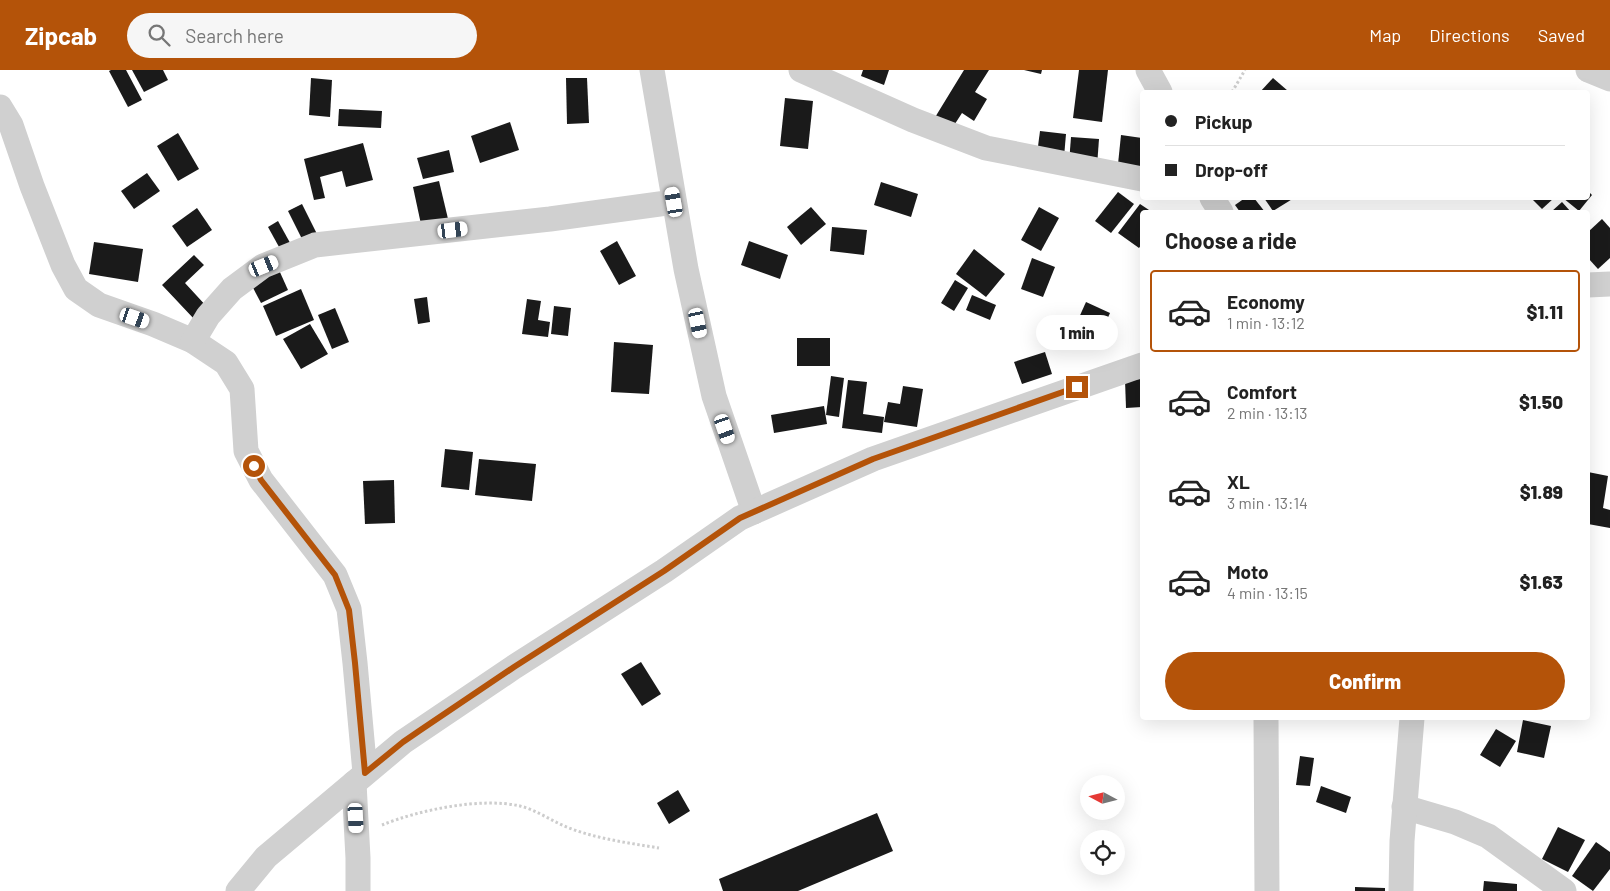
<!DOCTYPE html>
<meta charset="utf-8">
<style>
body{margin:0;font-family:Barlow,sans-serif;background:#f6f6f6;color:#222;height:100vh;display:flex;flex-direction:column;font-size:19px;white-space:nowrap}
*{box-sizing:border-box;margin:0}
p{font-size:16px;color:#767676}
.icon{flex:none;width:28px;height:28px;fill:none;stroke:currentColor;stroke-width:2;stroke-linecap:round;stroke-linejoin:round}
.map{position:relative;flex:1;overflow:hidden}
.details{position:absolute;left:1140px;top:140px;width:450px;height:510px;display:flex;flex-direction:column;background:#fff;border-radius:5px;box-shadow:0 5px 20px #0002}
.details>*{flex:none}
.top-card{position:absolute;left:1140px;top:20px;width:450px;height:110px;border-radius:5px;box-shadow:0 5px 20px #0002;display:grid;align-content:center;height:110px;padding:0 25px;background:#fff}
.needle{width:32px;rotate:277deg}
.buttons{position:absolute;left:1080px;top:705px;display:grid;gap:10px}
.buttons a{display:grid;place-items:center;width:45px;height:45px;border-radius:50%;background:#fff;box-shadow:0 5px 20px #0002;font-size:25px}
.end{position:absolute;width:22px;height:22px;margin:-11px;border:6px solid #b45309;background:#fff;box-shadow:0 0 0 2px #fff}
.from{border-radius:50%}
.bubble{position:absolute;height:35px;border-radius:18px;background:#fff;box-shadow:0 5px 20px #0002;font-size:16px;font-weight:800;line-height:35px;text-align:center}
.car{position:absolute;width:15px;height:30px;margin:-15px -8px;border-radius:6px;box-shadow:0 0 4px 1px #0007;background:linear-gradient(#fff 24%,#345 0 40%,#fff 0 76%,#345 0 86%,#fff 0)}
.top-card b{display:flex;align-items:center;gap:18px;height:48px;font-size:19px}
.top-card b+b{border-top:1px solid #e0e0e0}
.top-card i{width:12px;height:12px;background:#222}
ul{padding:0;list-style:none}
li{display:flex;align-items:center;gap:15px;height:82px;margin:0 10px 8px;padding:0 15px;border:2px solid transparent;border-radius:5px}
li div{flex:1}
li b{display:block;font-size:19px}
li em{font-style:normal;font-weight:800}
li.active{border-color:#b45309}
li>.icon{width:45px;height:45px;stroke-width:1.5}
h2{padding:0 25px;font-size:22px;line-height:60px}
.cta{display:flex;gap:10px;margin-top:auto;padding:10px 25px}
.cta a{flex:1;height:58px;border-radius:30px;background:#b45309;color:#fff;font-size:20px;font-weight:800;line-height:58px;text-align:center}
header{display:flex;align-items:center;gap:30px;box-sizing:border-box;height:70px;padding:0 25px;background:#b45309;color:#fff}
header strong{font-size:24px}
nav{display:flex;gap:28px;margin-inline-start:auto;font-size:18px}
.search{width:350px;height:45px;background:#f6f6f6;display:flex;align-items:center;gap:12px;box-sizing:border-box;padding:0 18px;border-radius:28px;color:#767676;font-size:19px}
.map>svg:first-child{display:block}
.building{fill:#1a1a1a}
.lines{fill:none;stroke-linecap:round;stroke-linejoin:round}
.path{stroke:#cdcdcd;stroke-width:3;stroke-dasharray:2.5 2.5;stroke-linecap:butt}
.minor{stroke:#d0d0d0;stroke-width:25}
.route{stroke:#b45309;stroke-width:6}
</style>
<header>
<strong>Zipcab</strong>
<div class="search"><svg class="icon" aria-label="search" viewBox="0 0 24 24"><circle cx="10" cy="10" r="6"/><path d="M15 15l6 6"/></svg>Search here</div>
<nav><a>Map</a><a>Directions</a><a>Saved</a></nav>
</header>
<div class="map">
<svg width="1610" height="821" viewBox="0 0 1610 821">
<rect width="100%" height="100%" fill="#fff"/>
<g class="building">
<path d="M111 0H126L142 30 128 37 109 1Z"/>
<path d="M132 0H163L168 10 144 22Z"/>
<path d="M863 0H889L884 15 861 6Z"/>
<path d="M964 0H989L975 22 987 29 974 51 962 43 951 60 934 49Z"/>
<path d="M1024 0H1042L1041 4Z"/>
<path d="M1079 0H1108L1102 52 1073 48Z"/>
<path d="M311 8 332 10 330 47 309 45Z"/>
<path d="M566 8H587L589 53 567 54Z"/>
<path d="M1273 8 1288 21 1286 22H1260Z"/>
<path d="M785 28 813 31 808 79 780 76Z"/>
<path d="M339 39 382 41 381 58 338 56Z"/>
<path d="M510 52 519 80 480 93 471 66Z"/>
<path d="M1040 61 1066 64 1064 87 1037 84Z"/>
<path d="M178 63 199 99 178 111 157 76Z"/>
<path d="M1121 65 1142 68V97L1118 94Z"/>
<path d="M1071 67 1099 69 1097 96 1069 93Z"/>
<path d="M363 73 373 110 346 117 342 101 320 107 325 128 314 130 304 89Z"/>
<path d="M449 80 454 102 423 109 417 88Z"/>
<path d="M147 103 160 121 134 139 121 121Z"/>
<path d="M439 111 449 153 422 159 413 117Z"/>
<path d="M881 112 918 124 911 147 874 135Z"/>
<path d="M1588 121 1592 125 1579 141 1563 128H1588Z"/>
<path d="M1118 122 1134 134 1111 163 1095 151Z"/>
<path d="M1245 128H1254L1265 142H1240L1235 135Z"/>
<path d="M1264 128H1294L1273 141Z"/>
<path d="M1531 128H1554L1542 139Z"/>
<path d="M1562 132 1571 142H1551Z"/>
<path d="M302 134 317 164 303 171 288 141Z"/>
<path d="M1140 134 1152 142H1142V174L1139 178 1118 163Z"/>
<path d="M811 137 826 154 801 175 787 157Z"/>
<path d="M1039 137 1059 148 1041 181 1021 170Z"/>
<path d="M197 138 212 160 187 177 172 156Z"/>
<path d="M1602 149 1610 158V188L1598 199 1588 188V162Z"/>
<path d="M278 151 294 180 284 186 268 157Z"/>
<path d="M832 157 867 160 864 185 830 181Z"/>
<path d="M617 171 636 206 619 215 600 181Z"/>
<path d="M749 171 788 185 780 209 741 195Z"/>
<path d="M94 172 143 179 138 212 89 204Z"/>
<path d="M974 179 1005 204 986 227 956 204Z"/>
<path d="M194 185 204 195 185 213 208 238 195 250 162 215Z"/>
<path d="M1032 188 1055 197 1043 227 1021 219Z"/>
<path d="M279 200 288 220 261 233 251 214Z"/>
<path d="M955 210 968 218 954 241 941 233Z"/>
<path d="M301 219 314 250 276 266 263 236Z"/>
<path d="M972 225 996 235 990 250 966 240Z"/>
<path d="M427 227 430 252 418 254 414 229Z"/>
<path d="M527 229 541 231 538 250 550 252 548 267 522 264Z"/>
<path d="M1086 232 1110 243 1101 263 1077 252Z"/>
<path d="M554 236 571 238 568 266 551 264Z"/>
<path d="M335 238 349 272 332 279 318 245Z"/>
<path d="M310 254 328 284 301 299 283 269Z"/>
<rect x="797" y="268" width="33" height="28"/>
<path d="M614 272 653 275 649 324 611 322Z"/>
<path d="M1045 282 1052 304 1022 314 1014 292Z"/>
<path d="M831 306 844 308 839 347 826 345Z"/>
<path d="M1142 309V337L1126 338 1125 310Z"/>
<path d="M848 310 867 312 863 344 884 347 882 363 842 358Z"/>
<path d="M903 316 923 319 917 357 884 352 888 332 900 334Z"/>
<path d="M824 336 827 354 774 363 771 345Z"/>
<path d="M445 379 473 382 469 420 441 417Z"/>
<path d="M479 389 536 394 532 431 475 425Z"/>
<path d="M1588 402 1608 406 1603 438 1610 440V458L1588 454Z"/>
<path d="M394 410 395 453 365 454 363 411Z"/>
<path d="M641 592 661 624 642 636 621 604Z"/>
<path d="M1523 650 1551 656 1544 688 1517 682Z"/>
<path d="M1496 659 1516 671 1500 697 1480 685Z"/>
<path d="M1300 686 1314 688 1310 716 1296 715Z"/>
<path d="M1321 716 1351 727 1346 743 1316 732Z"/>
<path d="M678 720 690 741 669 754 657 733Z"/>
<path d="M877 743 893 781 798 821H723L719 809Z"/>
<path d="M1558 757 1585 770 1568 802 1542 789Z"/>
<path d="M1596 772 1610 782V799L1593 821 1572 806Z"/>
<path d="M1484 811 1517 814V821H1483Z"/>
<path d="M1355 817 1385 818V821H1355Z"/>
</g>
<g class="lines">
<g class="path">
<path d="M1232 22 1245 0"/>
<path d="M382 755C419 740 481 727 520 736 537 740 553 752 569 758 598 769 629 773 659 778"/>
</g>
<g class="minor">
<path d="M652 0 686 199 714 326 754 442"/>
<path d="M801 0 913 50 986 78 1142 109"/>
<path d="M1148 0 1160 22"/>
<path d="M1588 0 1610 9"/>
<path d="M0 37 11 55 32 116 63 195 76 219 99 235 153 254 193 271 226 293 242 319 246 381 261 410 335 505 349 539 355 593 365 703"/>
<path d="M1212 128 1221 142"/>
<path d="M1588 215 1610 214"/>
<path d="M193 271 208 246 232 219 263 196 315 175 550 149 674 132"/>
<path d="M1266 648 1267 821"/>
<path d="M354 713 358 788V821"/>
<path d="M1404 737 1455 752 1488 766 1564 821"/>
<path d="M238 821 266 787 403 672 514 597 664 501 740 448 873 389 1142 295"/>
<path d="M1401 821 1402 771 1412 648"/>
</g>
</g>
<g class="lines">
<path class="route" d="M254 396 261 410 335 505 349 540 355 593 365 703 403 672 419 661 514 597 664 501 740 448 873 389 1077 317"/>
</g>
</svg>
<div class="buttons">
<a><svg class="needle" viewBox="-14 -14 28 28"><path d="M0-13l5 13h-10z" fill="#e53935"/><path d="M0 13l5-13h-10z" fill="#767676"/></svg></a>
<a><svg class="icon" aria-label="locate" viewBox="0 0 24 24"><circle cx="12" cy="12" r="6"/><path d="M12 2v4M12 18v4M2 12h4M18 12h4"/></svg></a>
</div>
<i class="end from" style="left:254px;top:396px"></i>
<i class="end" style="left:1077px;top:317px"></i>
<div class="bubble" style="left:1036px;top:245px;width:82px">1 min</div>
<i class="car" style="left:674px;top:132px;rotate:350deg"></i>
<i class="car" style="left:453px;top:160px;rotate:83deg"></i>
<i class="car" style="left:264px;top:196px;rotate:68deg"></i>
<i class="car" style="left:135px;top:248px;rotate:109deg"></i>
<i class="car" style="left:698px;top:253px;rotate:168deg"></i>
<i class="car" style="left:725px;top:359px;rotate:161deg"></i>
<i class="car" style="left:356px;top:748px;rotate:177deg"></i>
<div class="top-card">
<b><i class="from"></i>Pickup</b>
<b><i></i>Drop-off</b>
</div>
<section class="details">
<h2>Choose a ride</h2>
<ul>
<li class="active"><svg class="icon" aria-label="car" viewBox="0 0 24 24"><path d="M5 17H2v-5l4-1 3-4h7l3 4 3 1v5h-3M9 17h6M6 11h13"/><circle cx="7" cy="17" r="2"/><circle cx="17" cy="17" r="2"/></svg><div><b>Economy</b><p>1 min · 13:12</p></div><em>$1.11</em></li>
<li><svg class="icon" aria-label="car" viewBox="0 0 24 24"><path d="M5 17H2v-5l4-1 3-4h7l3 4 3 1v5h-3M9 17h6M6 11h13"/><circle cx="7" cy="17" r="2"/><circle cx="17" cy="17" r="2"/></svg><div><b>Comfort</b><p>2 min · 13:13</p></div><em>$1.50</em></li>
<li><svg class="icon" aria-label="car" viewBox="0 0 24 24"><path d="M5 17H2v-5l4-1 3-4h7l3 4 3 1v5h-3M9 17h6M6 11h13"/><circle cx="7" cy="17" r="2"/><circle cx="17" cy="17" r="2"/></svg><div><b>XL</b><p>3 min · 13:14</p></div><em>$1.89</em></li>
<li><svg class="icon" aria-label="car" viewBox="0 0 24 24"><path d="M5 17H2v-5l4-1 3-4h7l3 4 3 1v5h-3M9 17h6M6 11h13"/><circle cx="7" cy="17" r="2"/><circle cx="17" cy="17" r="2"/></svg><div><b>Moto</b><p>4 min · 13:15</p></div><em>$1.63</em></li>
</ul>
<div class="cta"><a>Confirm</a></div>
</section>
</div>
